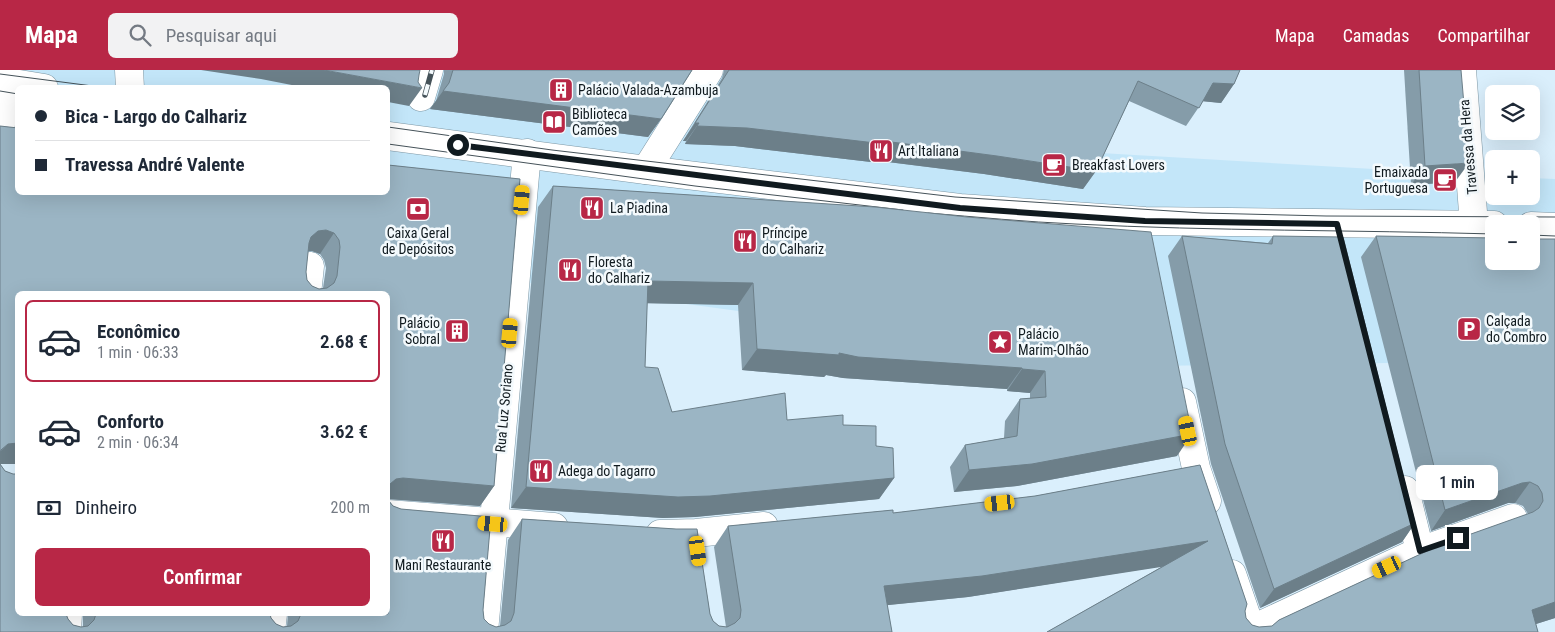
<!DOCTYPE html>
<html lang="pt">
<meta charset="utf-8">
<style>
body{margin:0;font-family:"Roboto Condensed",sans-serif;background:#f2f2f3;color:#1f2937;height:100vh;display:flex;flex-direction:column;font-size:19px;white-space:nowrap}
*{box-sizing:border-box;margin:0}
p{font-size:16px;color:#747a83}
.icon{flex:none;width:28px;height:28px;fill:none;stroke:currentColor;stroke-width:2;stroke-linecap:round;stroke-linejoin:round}
.map{position:relative;flex:1;overflow:hidden}
.side{position:absolute;left:15px;top:221px;width:375px;height:325px;display:flex;flex-direction:column;background:#fff;border-radius:8px;box-shadow:0 5px 20px #0002}
.side>*{flex:none}
.hud{position:absolute;left:15px;top:15px;width:375px;height:110px;border-radius:8px;box-shadow:0 5px 20px #0002;display:grid;align-content:center;height:110px;padding:0 20px;background:#fff}
.buttons{position:absolute;left:1485px;top:15px;display:grid;gap:10px}
.buttons a{display:grid;place-items:center;width:55px;height:55px;border-radius:8px;background:#fff;box-shadow:0 5px 20px #0002;font-size:25px}
.end{position:absolute;width:22px;height:22px;margin:-11px;border:6px solid #101a1f;background:#fff;box-shadow:0 0 0 2px #fff}
.from{border-radius:50%}
.bubble{position:absolute;height:35px;border-radius:8px;background:#fff;box-shadow:0 5px 20px #0002;font-size:16px;font-weight:600;line-height:35px;text-align:center}
.car{position:absolute;width:15px;height:30px;margin:-15px -8px;border-radius:6px;box-shadow:0 0 4px 1px #0007;background:linear-gradient(#f5c518 24%,#345 0 40%,#f5c518 0 76%,#345 0 86%,#f5c518 0)}
.hud b{display:flex;align-items:center;gap:18px;height:48px;font-size:19px}
.hud b+b{border-top:1px solid #e0e1e3}
.hud i{width:12px;height:12px;background:#1f2937}
ul{padding:9px 0 0;list-style:none}
li{display:flex;align-items:center;gap:15px;height:82px;margin:0 10px 8px;padding:0 10px;border:2px solid transparent;border-radius:8px}
li div{flex:1}
li b{display:block;font-size:19px}
li em{font-style:normal;font-weight:600}
li.selected{border-color:#b82746}
li>.icon{width:45px;height:45px;stroke-width:1.5}
.pay{display:flex;align-items:center;gap:12px;height:55px;padding:0 20px;font-size:19px}
.pay p{margin-inline-start:auto}
.cta{display:flex;gap:10px;margin-top:auto;padding:10px 20px}
.cta a{flex:1;height:58px;border-radius:8px;background:#b82746;color:#fff;font-size:20px;font-weight:600;line-height:58px;text-align:center}
header{display:flex;align-items:center;gap:30px;box-sizing:border-box;height:70px;padding:0 25px;background:#b82746;color:#fff}
header strong{font-size:24px}
nav{display:flex;gap:28px;margin-inline-start:auto;font-size:18px}
.search{width:350px;height:45px;background:#f2f2f3;display:flex;align-items:center;gap:12px;box-sizing:border-box;padding:0 18px;border-radius:8px;color:#747a83;font-size:19px}
.map>svg:first-child{display:block}
.built{fill:#c3e6f9;fill-rule:evenodd}
.lines{fill:none;stroke-linecap:round;stroke-linejoin:round}
.pedestrian-casing{stroke:#7d97a5;stroke-width:29}
.minor-casing{stroke:#7d97a5;stroke-width:29}
.tertiary-casing{stroke:#7d97a5;stroke-width:29}
.pedestrian{stroke:#fff;stroke-width:28}
.minor{stroke:#fff;stroke-width:28}
.tertiary{stroke:#fff;stroke-width:28}
.tram{stroke:#455259;stroke-width:1}
.rail-casing{stroke:#455259;stroke-width:5.5}
.rail{stroke:#f4fafd;stroke-width:4;stroke-dasharray:11;stroke-linecap:butt}
.wall{fill:#859ca9;fill-rule:evenodd}
.shaded-wall{fill:#6c7f89}
.building{fill:#9bb5c4;stroke:#6c7f89;fill-rule:evenodd}
.route{stroke:#101a1f;stroke-width:6}
.labels{text-anchor:middle;stroke-width:5;stroke-linejoin:round;paint-order:stroke}
.poi-label{font-size:14px;fill:#101a1f;stroke:#f4fafd;text-anchor:start}
.street-label{font-size:14px;fill:#101a1f;stroke:#f4fafd}
</style>
<header>
<strong>Mapa</strong>
<div class="search"><svg class="icon" aria-label="search" viewBox="0 0 24 24"><circle cx="10" cy="10" r="6"/><path d="M15 15l6 6"/></svg>Pesquisar aqui</div>
<nav><a>Mapa</a><a>Camadas</a><a>Compartilhar</a></nav>
</header>
<div class="map">
<svg width="1555" height="562" viewBox="0 0 1555 562">
<rect width="100%" height="100%" fill="#daeffc"/>
<path class="built" d="M0 0H703L1066 81 1494 106V126H1531V108L1555 109V291L1144 296 0 141ZM18 18H388V122H18ZM1494 154H1531V191H1494Z"/>
<g class="lines">
<defs>
<g id="pedestrian">
<path d="M421 27 429 0"/>
<path d="M0 61 7 12"/>
<path d="M67 562 68 544"/>
</g>
<g id="minor">
<path d="M129 0 130 18"/>
<path d="M1462 0 1474 155"/>
<path d="M646 100 709 0"/>
<path d="M307 224 310 196"/>
<path d="M1182 332 1196 398 1207 431"/>
<path d="M1405 420 1420 481"/>
<path d="M388 444 554 457"/>
<path d="M660 464 696 463 764 456"/>
<path d="M1232 504 1252 562"/>
<path d="M271 562 273 544"/>
<path d="M484 562 527 83"/>
<path d="M1246 562 1420 481 1513 448"/>
</g>
<g id="tertiary">
<path d="M0 11 44 18"/>
<path d="M388 66 646 100 960 138 1145 151 1494 155"/>
<path d="M1531 156 1555 157"/>
</g>
</defs>
<use href="#pedestrian" class="pedestrian-casing"/>
<use href="#minor" class="minor-casing"/>
<use href="#tertiary" class="tertiary-casing"/>
<use href="#pedestrian" class="pedestrian"/>
<use href="#minor" class="minor"/>
<use href="#tertiary" class="tertiary"/>
<g class="tram">
<path d="M0 4 108 18"/>
<path d="M0 21 18 24"/>
<path d="M388 57 552 80 955 127 1202 143 1326 146 1555 147"/>
<path d="M388 74 695 116 903 140"/>
<path d="M928 143C977 147 1026 152 1075 154 1214 161 1354 160 1494 164"/>
<path d="M1531 165 1555 166"/>
</g>
<defs>
<path id="rail" d="M425 25 432 0"/>
</defs>
<use href="#rail" class="rail-casing"/>
<use href="#rail" class="rail"/>
</g>
<g class="wall">
<path d="M444 0H692L661 49 648 67 430 39 436 31 444 4Z"/>
<path d="M724 0H1240L1234 14 1221 33 1203 31 1186 56 1129 31 1096 101 1083 119 984 104 872 90 871 92 735 76 685 74 686 71H683L722 8Z"/>
<path d="M1404 0H1461L1455 112 1411 115Z"/>
<path d="M0 56 18 58V122H388V95L520 109 494 416 480 436 388 429 393 436 401 439 491 447 483 540 484 549 489 554 496 557 500 556 508 470 522 449 676 459H697L710 544 713 551 719 556 726 557 714 477 728 456 893 440V443L1035 426 1200 395 1247 534 1245 541 1246 548 1252 555 1259 557 1272 556 1279 550 1440 475 1528 444 1523 436 1515 433H1508L1431 461 1361 187 1376 166 1494 168V191H1531V169H1555V548L1536 554 1538 562H1047L1163 496 968 527 887 535 892 562H0V394L5 401 13 404H18V544H66L68 549 73 555 81 557H83V544H270L271 548 276 554 283 557 287 556 288 544H388V224H18V394H0ZM308 181H312L320 184 324 190 326 198 323 218 319 219 312 216 307 210 306 202Z"/>
<path d="M553 116 875 137 1177 386 1017 416 954 422 950 397 965 375 1004 368 1005 351 1020 329 1030 328V323L1007 321V319L843 308 826 305 824 307 742 300 738 235 647 233 645 297 672 342 787 350 843 355 876 376 894 408 879 429 695 447 663 448 511 438 538 137Z"/>
<path d="M1182 166 1268 173 1273 166 1415 453 1402 472 1260 538 1211 394 1168 186Z"/>
</g>
<g class="shaded-wall">
<path d="M201 0H324L422 18 409 36 388 32V18H307L261 9Z"/>
<path d="M1213 13 1234 14 1221 33 1200 31Z"/>
<path d="M443 21 661 49 648 67 430 39Z"/>
<path d="M695 53H699L686 71H683Z"/>
<path d="M697 56 747 58 884 71 997 86 1096 101 1083 119 984 104 872 90 871 92 735 76 685 74Z"/>
<path d="M1469 93 1455 112 1411 115 1425 96Z"/>
<path d="M326 160 334 163 320 184 312 181 303 182 311 167 318 161Z"/>
<path d="M648 211 753 213 738 235 633 233Z"/>
<path d="M757 279 839 283 1022 298 1007 319 843 308 826 305 824 307 742 300Z"/>
<path d="M1022 299 1045 301 1030 323 1007 321Z"/>
<path d="M1192 364 1177 386 1017 416 954 422 969 400Z"/>
<path d="M15 373H18V394H0V382L8 374Z"/>
<path d="M403 408 494 416 480 436 388 429V418L390 414 396 409Z"/>
<path d="M894 408 879 429 695 447 663 448 511 438 526 417Z"/>
<path d="M1530 412 1515 433H1508L1431 461 1445 440 1522 413Z"/>
<path d="M1415 453 1402 472 1260 538 1274 519Z"/>
<path d="M1208 471 1193 492 968 527 869 537 884 516Z"/>
<path d="M1555 532V548L1517 560 1532 540Z"/>
</g>
<g class="building">
<path d="M324 0H420L419 5 418 12 422 18Z"/>
<path d="M453 0H692L661 49 443 21 449 13Z"/>
<path d="M729 0H1240L1234 14 1213 13 1199 38 1138 11 1096 101 997 86 884 71V74L747 58 697 56 699 53H695Z"/>
<path d="M1419 0H1461L1469 93 1425 96Z"/>
<path d="M0 56 18 58V122H388V95L520 109 494 416 403 408 396 409 390 414 388 421V224H18V373L8 374 1 380 0 384ZM326 160 334 163 339 170 340 177 337 206 334 213 327 218 319 219 312 216 307 210 306 202 309 173 311 167 318 161Z"/>
<path d="M553 116 875 137 967 147 1151 162 1192 364 1032 394 969 400 965 375 1017 366 1020 329 1046 327 1045 301 1022 299V298L858 287 839 283V285L757 279 753 213 648 211 645 297 658 298 672 342 785 323 787 350 843 345V355L876 356V376L893 378 894 408 710 426 678 427 526 417Z"/>
<path d="M1182 166 1272 174 1273 166 1343 167 1415 453 1274 519 1225 374Z"/>
<path d="M1376 166 1494 168V191H1531V169H1555V532L1532 540 1538 562H1047L1208 471 982 506 884 516 892 562H0V394L5 401 13 404H18V544H66L68 549 73 555 81 557 88 556 94 550 96 544H270L271 548 276 554 283 557 291 556 298 551 301 544H388V427V430L393 436 401 439 491 447 483 540 484 549 489 554 496 557 505 555 511 551 514 543 522 449 676 459H697L710 544 713 551 719 556 727 557 735 553 740 548 741 540 728 456 893 440V443L1035 426 1200 395 1247 534 1245 541 1246 548 1252 555 1259 557 1272 556 1279 550 1440 475 1533 442 1539 438 1543 431 1542 423 1538 416 1530 412 1522 413 1445 440Z"/>
</g>
<g class="lines">
<path class="route" d="M458 75 960 138 1145 151 1337 154 1420 481 1458 468"/>
</g>
<defs>
<symbol id="building-square" viewBox="-11 -11 22 22"><rect x="-9" y="-9" width="18" height="18" rx="4" fill="#b82746" stroke="#f4fafd"/><path d="M-4-6H4V6H1V3H-1V6H-4ZM-2.5-4.3h1.7v1.8h-1.7ZM.8-4.3h1.7v1.8H.8ZM-2.5-1h1.7V.8h-1.7ZM.8-1h1.7V.8H.8Z" fill="#fff"/></symbol>
<symbol id="library-square" viewBox="-11 -11 22 22"><rect x="-9" y="-9" width="18" height="18" rx="4" fill="#b82746" stroke="#f4fafd"/><path d="M-6-4Q-3-5.5-.7-3.5V5Q-3 3-6 4ZM6-4Q3-5.5 .7-3.5V5Q3 3 6 4Z" fill="#fff"/></symbol>
<symbol id="restaurant-square" viewBox="-11 -11 22 22"><rect x="-9" y="-9" width="18" height="18" rx="4" fill="#b82746" stroke="#f4fafd"/><path d="M-5-6h1v4h1v-4h1v4h1v-4h1v5L-1.5 .5V6h-2V.5L-5-1ZM5-6V6H3V1.5H1.5Q1.5-4 5-6Z" fill="#fff"/></symbol>
<symbol id="cafe-square" viewBox="-11 -11 22 22"><rect x="-9" y="-9" width="18" height="18" rx="4" fill="#b82746" stroke="#f4fafd"/><path d="M-5.5-4.5H6V0H3Q3 3.5 0 3.5H-2.5Q-5.5 3.5-5.5 0ZM3-3.2v2h1.7v-2ZM-6 4.5H4V6H-6Z" fill="#fff"/></symbol>
<symbol id="bank-square" viewBox="-11 -11 22 22"><rect x="-9" y="-9" width="18" height="18" rx="4" fill="#b82746" stroke="#f4fafd"/><path d="M-6-4H6V4H-6ZM0-2.3a2.3 2.3 0 1 0 0 4.6a2.3 2.3 0 1 0 0-4.6Z" fill="#fff"/></symbol>
<symbol id="parking-square" viewBox="-11 -11 22 22"><rect x="-9" y="-9" width="18" height="18" rx="4" fill="#b82746" stroke="#f4fafd"/><path d="M-3.5-5.5H1a3.5 3.5 0 0 1 0 7H-1V5.5H-3.5ZM-1-3.4V-.6H.8a1.4 1.4 0 0 0 0-2.8Z" fill="#fff"/></symbol>
<symbol id="sight-square" viewBox="-11 -11 22 22"><rect x="-9" y="-9" width="18" height="18" rx="4" fill="#b82746" stroke="#f4fafd"/><path d="M0-6L1.8-2.2L6-1.7L2.9 1.2L3.7 5.4L0 3.3L-3.7 5.4L-2.9 1.2L-6-1.7L-1.8-2.2Z" fill="#fff"/></symbol>
</defs>
<g fill-rule="evenodd">
<use href="#building-square" x="547" y="6" width="28" height="28"/>
<use href="#library-square" x="540" y="38" width="28" height="28"/>
<use href="#restaurant-square" x="867" y="67" width="28" height="28"/>
<use href="#cafe-square" x="1040" y="81" width="28" height="28"/>
<use href="#cafe-square" x="1431" y="96" width="28" height="28"/>
<use href="#restaurant-square" x="578" y="124" width="28" height="28"/>
<use href="#bank-square" x="404" y="125" width="28" height="28"/>
<use href="#restaurant-square" x="731" y="157" width="28" height="28"/>
<use href="#restaurant-square" x="556" y="186" width="28" height="28"/>
<use href="#parking-square" x="1455" y="245" width="28" height="28"/>
<use href="#building-square" x="443" y="247" width="28" height="28"/>
<use href="#sight-square" x="986" y="258" width="28" height="28"/>
<use href="#restaurant-square" x="527" y="387" width="28" height="28"/>
<use href="#restaurant-square" x="429" y="457" width="28" height="28"/>
</g>
<g class="labels">
<g class="poi-label">
<text x="578" y="25">Palácio Valada-Azambuja</text>
<text x="572" y="49">Biblioteca<tspan x="572" dy="16">Camões</tspan></text>
<text x="898" y="86">Art Italiana</text>
<text x="1072" y="100">Breakfast Lovers</text>
<text x="1428" y="107" text-anchor="end">Emaixada<tspan x="1428" dy="16">Portuguesa</tspan></text>
<text x="610" y="143">La Piadina</text>
<text x="418" y="168" text-anchor="middle">Caixa Geral<tspan x="418" dy="16">de Depósitos</tspan></text>
<text x="762" y="168">Príncipe<tspan x="762" dy="16">do Calhariz</tspan></text>
<text x="588" y="197">Floresta<tspan x="588" dy="16">do Calhariz</tspan></text>
<text x="1486" y="256">Calçada<tspan x="1486" dy="16">do Combro</tspan></text>
<text x="440" y="258" text-anchor="end">Palácio<tspan x="440" dy="16">Sobral</tspan></text>
<text x="1018" y="269">Palácio<tspan x="1018" dy="16">Marim-Olhão</tspan></text>
<text x="558" y="406">Adega do Tagarro</text>
<text x="443" y="500" text-anchor="middle">Mani Restaurante</text>
</g>
<g class="street-label">
<text transform="translate(1468 77) rotate(-95)" y="5">Travessa da Hera</text>
<text transform="translate(504 338) rotate(-85)" y="5">Rua Luz Soriano</text>
</g>
</g>
</svg>
<div class="buttons">
<a><svg class="icon" aria-label="layers" viewBox="0 0 24 24"><path d="M12 4l9 5-9 5-9-5zM3 14l9 5 9-5"/></svg></a>
<a>+</a>
<a>−</a>
</div>
<i class="end from" style="left:458px;top:75px"></i>
<i class="end" style="left:1458px;top:468px"></i>
<div class="bubble" style="left:1416px;top:395px;width:82px">1 min</div>
<i class="car" style="left:522px;top:130px;rotate:5deg"></i>
<i class="car" style="left:510px;top:263px;rotate:5deg"></i>
<i class="car" style="left:1188px;top:361px;rotate:348deg"></i>
<i class="car" style="left:1000px;top:433px;rotate:264deg"></i>
<i class="car" style="left:493px;top:454px;rotate:275deg"></i>
<i class="car" style="left:698px;top:481px;rotate:172deg"></i>
<i class="car" style="left:1387px;top:497px;rotate:245deg"></i>
<div class="hud">
<b><i class="from"></i>Bica - Largo do Calhariz</b>
<b><i></i>Travessa André Valente</b>
</div>
<section class="side">
<ul>
<li class="selected"><svg class="icon" aria-label="car" viewBox="0 0 24 24"><path d="M5 17H2v-5l4-1 3-4h7l3 4 3 1v5h-3M9 17h6M6 11h13"/><circle cx="7" cy="17" r="2"/><circle cx="17" cy="17" r="2"/></svg><div><b>Econômico</b><p>1 min · 06:33</p></div><em>2.68 €</em></li>
<li><svg class="icon" aria-label="car" viewBox="0 0 24 24"><path d="M5 17H2v-5l4-1 3-4h7l3 4 3 1v5h-3M9 17h6M6 11h13"/><circle cx="7" cy="17" r="2"/><circle cx="17" cy="17" r="2"/></svg><div><b>Conforto</b><p>2 min · 06:34</p></div><em>3.62 €</em></li>
</ul>
<div class="pay"><svg class="icon" aria-label="cash" viewBox="0 0 24 24"><path d="M3 7h18v10H3z"/><circle cx="12" cy="12" r="2"/></svg>Dinheiro<p>200 m</p></div>
<div class="cta"><a>Confirmar</a></div>
</section>
</div>
